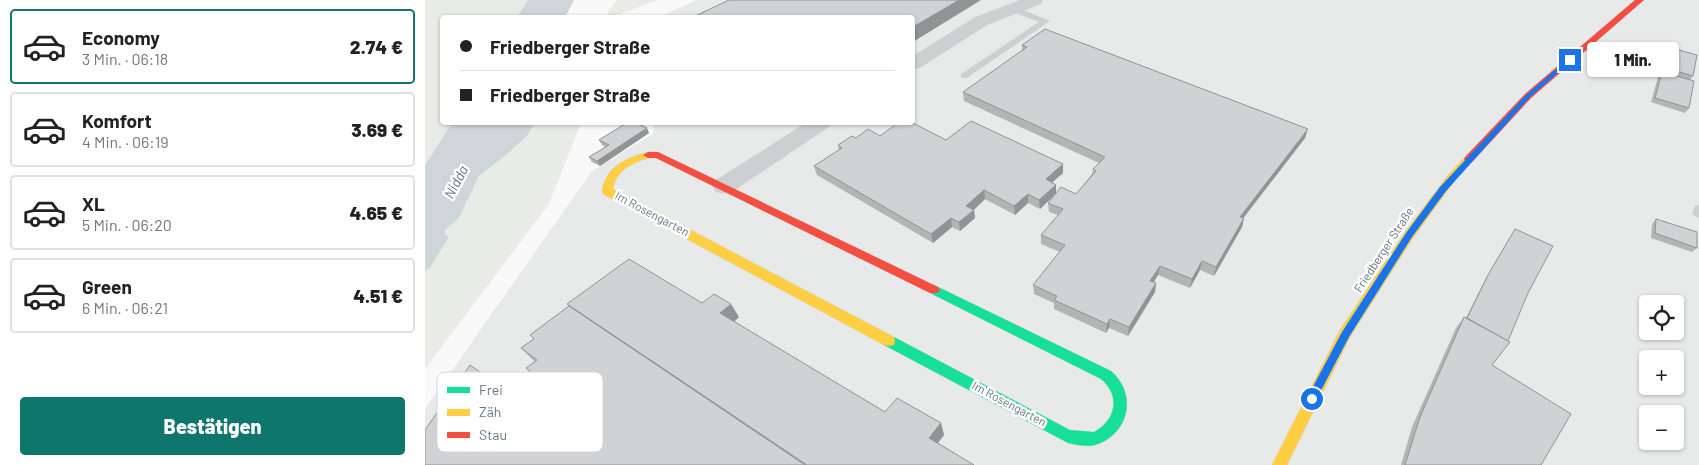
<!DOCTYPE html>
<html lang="de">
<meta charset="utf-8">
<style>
body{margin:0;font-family:Barlow,sans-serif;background:#f6f6f6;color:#222;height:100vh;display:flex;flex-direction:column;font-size:19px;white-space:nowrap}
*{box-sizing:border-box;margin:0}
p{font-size:16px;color:#767676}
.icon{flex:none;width:28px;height:28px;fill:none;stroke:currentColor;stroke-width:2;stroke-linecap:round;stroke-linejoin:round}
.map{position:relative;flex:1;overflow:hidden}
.drawer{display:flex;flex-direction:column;background:#fff;width:425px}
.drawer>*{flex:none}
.top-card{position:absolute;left:15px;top:15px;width:475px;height:110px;border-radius:5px;box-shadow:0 1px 4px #0004;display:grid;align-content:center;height:110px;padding:0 20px;background:#fff}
.fabs{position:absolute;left:1214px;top:295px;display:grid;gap:10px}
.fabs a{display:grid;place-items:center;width:45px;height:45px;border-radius:5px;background:#fff;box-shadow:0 1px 4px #0004;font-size:25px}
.end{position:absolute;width:22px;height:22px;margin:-11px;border:6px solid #1a73e8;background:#fff;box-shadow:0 0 0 2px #fff}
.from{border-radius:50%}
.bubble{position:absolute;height:35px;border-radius:5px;background:#fff;box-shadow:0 1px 4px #0004;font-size:16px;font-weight:800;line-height:35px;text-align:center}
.top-card b{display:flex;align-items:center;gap:18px;height:48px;font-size:19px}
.top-card b+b{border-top:1px solid #e0e0e0}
.top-card i{width:12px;height:12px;background:#222}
ul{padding:9px 0 0;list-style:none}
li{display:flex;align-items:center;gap:15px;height:75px;margin:0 10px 8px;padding:0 10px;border:2px solid #e0e0e0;border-radius:5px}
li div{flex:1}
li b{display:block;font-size:19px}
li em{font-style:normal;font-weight:800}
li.selected{border-color:#0f766e}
li>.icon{width:45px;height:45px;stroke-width:1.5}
.button{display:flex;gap:10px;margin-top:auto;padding:10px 20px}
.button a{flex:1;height:58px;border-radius:5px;background:#0f766e;color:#fff;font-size:20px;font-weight:800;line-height:58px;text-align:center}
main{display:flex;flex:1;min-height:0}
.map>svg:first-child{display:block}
.built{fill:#e8e9e9;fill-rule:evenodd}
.green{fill:#e8ebe6}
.water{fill:#ced6d9}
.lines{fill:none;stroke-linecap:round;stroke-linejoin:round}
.fast-casing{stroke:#d5d6d7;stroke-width:1}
.slow-casing{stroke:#d5d6d7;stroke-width:1}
.jam-casing{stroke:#d5d6d7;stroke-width:1}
.lane{fill:#cecfd0;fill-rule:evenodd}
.street{fill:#cecfd0;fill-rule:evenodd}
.fast{fill:#16e098;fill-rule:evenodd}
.slow{fill:#ffcf43;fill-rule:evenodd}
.jam{fill:#f24e42;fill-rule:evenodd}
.wall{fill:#b3b5b5}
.shaded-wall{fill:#929394}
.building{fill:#d0d2d3;stroke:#929394}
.route{fill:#1a73e8}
.labels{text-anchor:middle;stroke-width:5;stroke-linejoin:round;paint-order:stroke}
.street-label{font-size:12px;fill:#657683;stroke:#fff}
.water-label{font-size:14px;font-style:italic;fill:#60757c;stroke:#fff}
.key{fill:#fff;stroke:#d1d6da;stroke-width:1}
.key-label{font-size:14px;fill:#657683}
</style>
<main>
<section class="drawer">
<ul>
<li class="selected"><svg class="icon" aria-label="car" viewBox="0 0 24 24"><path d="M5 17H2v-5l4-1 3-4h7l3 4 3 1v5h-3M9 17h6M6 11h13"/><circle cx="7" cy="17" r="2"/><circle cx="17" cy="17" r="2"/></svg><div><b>Economy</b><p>3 Min. · 06:18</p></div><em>2.74 €</em></li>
<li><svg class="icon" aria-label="car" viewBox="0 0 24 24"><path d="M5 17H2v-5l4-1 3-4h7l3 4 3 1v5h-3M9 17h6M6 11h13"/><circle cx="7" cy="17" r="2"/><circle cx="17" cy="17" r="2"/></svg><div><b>Komfort</b><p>4 Min. · 06:19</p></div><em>3.69 €</em></li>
<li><svg class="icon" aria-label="car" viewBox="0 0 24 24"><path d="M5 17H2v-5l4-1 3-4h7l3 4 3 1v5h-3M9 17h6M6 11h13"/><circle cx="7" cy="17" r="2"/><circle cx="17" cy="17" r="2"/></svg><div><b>XL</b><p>5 Min. · 06:20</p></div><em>4.65 €</em></li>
<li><svg class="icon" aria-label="car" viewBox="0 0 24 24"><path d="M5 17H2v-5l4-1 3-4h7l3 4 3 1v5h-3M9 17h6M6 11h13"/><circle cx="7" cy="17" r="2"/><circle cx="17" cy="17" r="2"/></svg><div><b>Green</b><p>6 Min. · 06:21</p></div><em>4.51 €</em></li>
</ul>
<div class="button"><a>Bestätigen</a></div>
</section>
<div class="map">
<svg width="1274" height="465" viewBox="0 0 1274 465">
<rect width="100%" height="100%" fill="#f9f9f9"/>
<path class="built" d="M271 0H1274V465H0V409L167 171 228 134 229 123 488 122V18L235 17ZM1222 304H1250V331H1222ZM1222 359H1250V386H1222ZM1222 414H1250V441H1222Z"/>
<g class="green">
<path d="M0 0H103L92 17 18 18V122L27 123 0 165Z"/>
<path d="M192 0H232L188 17H182L184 10Z"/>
<path d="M110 123H156L124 204 0 369V271L5 268 24 237 20 234V229L34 218 54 176 81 155 102 136Z"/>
</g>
<g class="water">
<path d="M103 0H149L140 17H92Z"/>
<path d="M27 123H110L102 136 81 155 54 176 34 218 20 230V234L24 237 5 268 0 271V165Z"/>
</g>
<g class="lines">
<defs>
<path id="fast" d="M509 285 686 371C713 394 704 435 670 445 661 447 652 445 643 443L459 345 458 341 459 337 464 336 469 337 645 430 669 432C691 420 696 396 676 379L505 293 503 290 505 287Z"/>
<g id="slow">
<path d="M223 152 228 155 227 157C209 162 191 169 188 189L469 337 470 341 469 345 464 346 459 345 178 194 177 191C181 166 201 158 223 152Z"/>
<path d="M1044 156 1048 157 1049 159 1048 161 1031 179 988 238 925 337 862 465H847L915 330 980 232 1023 175 1040 157Z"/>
</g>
<g id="jam">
<path d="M1210 0H1219L1106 98 1048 161H1040L1039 159 1040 157 1100 94Z"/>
<path d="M233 152 513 287 515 290 513 293H505L231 158H223L218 155 223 152Z"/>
</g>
</defs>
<use href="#fast" class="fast-casing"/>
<use href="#slow" class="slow-casing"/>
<use href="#jam" class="jam-casing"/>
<g class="lane">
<path d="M586 5 625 21 542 78H536V74L614 22 583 10V6Z"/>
<path d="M1274 205V218H1273L1267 214 1270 206Z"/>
</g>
<g class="street">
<path d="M595 0H618L616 4 562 25 495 68 488 70V56L550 17Z"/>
<path d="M382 122H407L404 127 307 192 299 194 291 192 287 186 291 180Z"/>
</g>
<use href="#fast" class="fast"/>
<use href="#slow" class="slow"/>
<use href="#jam" class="jam"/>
</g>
<g class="wall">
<path d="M597 45 880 138 818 218H819L817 227 789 276 775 270 765 288 733 275 729 282 731 283 730 292 703 336 684 328 681 333 629 309V303L609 294 608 285 635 252 616 244V235L633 215 624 212 623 203 630 195 615 209 603 203 590 215 560 199 549 210 550 218 535 231 527 227 508 243 392 175 389 166 414 150 413 145 431 138 455 136 521 140 638 173 627 182 631 185V193L651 194 667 174 668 169 674 163 539 101 538 92 597 51Z"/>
<path d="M1243 47 1268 76 1265 80 1264 108 1260 113 1226 102 1233 77 1236 72 1227 70 1228 66 1232 61 1237 63 1240 52Z"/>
<path d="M224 133 175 166 167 162 164 157 180 147 177 145 174 140Z"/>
<path d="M1231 219 1272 248 1267 252 1226 238 1227 224Z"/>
<path d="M1087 234 1067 365 1116 465H976L987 427 1031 328 1039 317 1041 318 1060 280Z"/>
<path d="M277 303 314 317 309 322 460 412 516 423 519 435 513 443 549 465H0L113 380 101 368 110 362 96 348 109 339 105 335 144 306 142 304Z"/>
</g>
<g class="shaded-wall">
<path d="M534 0H556L488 42V27Z"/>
<path d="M222 128 224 133 175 166 172 161Z"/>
<path d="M883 129 880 138 813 225 815 217Z"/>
<path d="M638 164V173L621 188V179Z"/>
<path d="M631 185V193L615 209 614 200Z"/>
<path d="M559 190 560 199 543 215 541 206Z"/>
<path d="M603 194V203L590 215 589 206Z"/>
<path d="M549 210 550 218 535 231 534 222Z"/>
<path d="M526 218 527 227 508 243 506 234Z"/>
<path d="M819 218 817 227 789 276 791 267Z"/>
<path d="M777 261 775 270 765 288 767 279Z"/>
<path d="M735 266 733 275 724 289 725 281Z"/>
<path d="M731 283 730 292 703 336 704 327Z"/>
<path d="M306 304 314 317 303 327 295 313Z"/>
<path d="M685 319 684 328 681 333 682 324Z"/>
<path d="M516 423 519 435 507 450 504 438Z"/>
</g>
<g class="building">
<path d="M304 0H534L488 27V18H266Z"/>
<path d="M620 29 883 129 815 217 819 218 791 267 777 261 767 279 735 266 725 281 731 283 704 327 685 319 682 324 629 300 632 296 608 285 640 245 616 235 638 209 623 203 636 187 651 194 671 171 668 169 680 157 538 92 602 47 597 45Z"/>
<path d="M1243 47 1272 55 1268 76 1231 65 1232 61 1239 63Z"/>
<path d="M1237 72 1269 81 1264 108 1230 98Z"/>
<path d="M546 121 638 164 621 179 631 185 614 200 603 194 589 206 559 190 541 206 549 210 534 222 526 218 506 234 389 166 417 148 413 145 427 136 431 138 443 129 455 136 474 122H486L521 140Z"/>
<path d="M203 122H209L222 128 172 161 164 157 184 145 174 140Z"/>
<path d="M1231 219 1272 232V248L1230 233Z"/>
<path d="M1090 229 1128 246 1103 293 1083 341 1042 318 1063 275Z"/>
<path d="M204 259 277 303 289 294 306 304 295 313 460 412 472 398 516 423 504 438 549 465H382L142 304Z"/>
<path d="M144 306 380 465H0V430L45 365 91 397 114 379 101 368 112 360 96 348 109 339 105 335Z"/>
<path d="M1039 317 1085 342 1067 365 1146 414 1116 465H980L995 417Z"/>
</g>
<path class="route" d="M1143 59 1148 60 1105 97 1021 191 987 237 924 337 890 402H883V396L917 332 981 233 1015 187 1101 95Z"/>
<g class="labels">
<g class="street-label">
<text transform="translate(227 214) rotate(28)" y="4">Im Rosengarten</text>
<text transform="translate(959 250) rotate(-57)" y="4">Friedberger Straße</text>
<text transform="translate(584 404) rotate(28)" y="4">Im Rosengarten</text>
</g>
<g class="water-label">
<text transform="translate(31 182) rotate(-62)" y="5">Nidda</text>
</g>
</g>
<rect x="12" y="372" width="166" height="80" rx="8" class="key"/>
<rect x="22" y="387" width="23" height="6" fill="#16e098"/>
<rect x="22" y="409" width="23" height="7" fill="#ffcf43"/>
<rect x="22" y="432" width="23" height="6" fill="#f24e42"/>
<g class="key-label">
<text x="54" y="395">Frei</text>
<text x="54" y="417">Zäh</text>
<text x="54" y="440">Stau</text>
</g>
</svg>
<div class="fabs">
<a><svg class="icon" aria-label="locate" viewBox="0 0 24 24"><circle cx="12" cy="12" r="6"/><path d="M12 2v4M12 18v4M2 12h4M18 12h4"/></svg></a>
<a>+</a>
<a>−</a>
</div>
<i class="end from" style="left:887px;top:399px"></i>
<i class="end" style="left:1145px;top:60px"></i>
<div class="bubble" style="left:1162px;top:42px;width:92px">1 Min.</div>
<div class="top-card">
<b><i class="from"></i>Friedberger Straße</b>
<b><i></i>Friedberger Straße</b>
</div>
</div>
</main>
